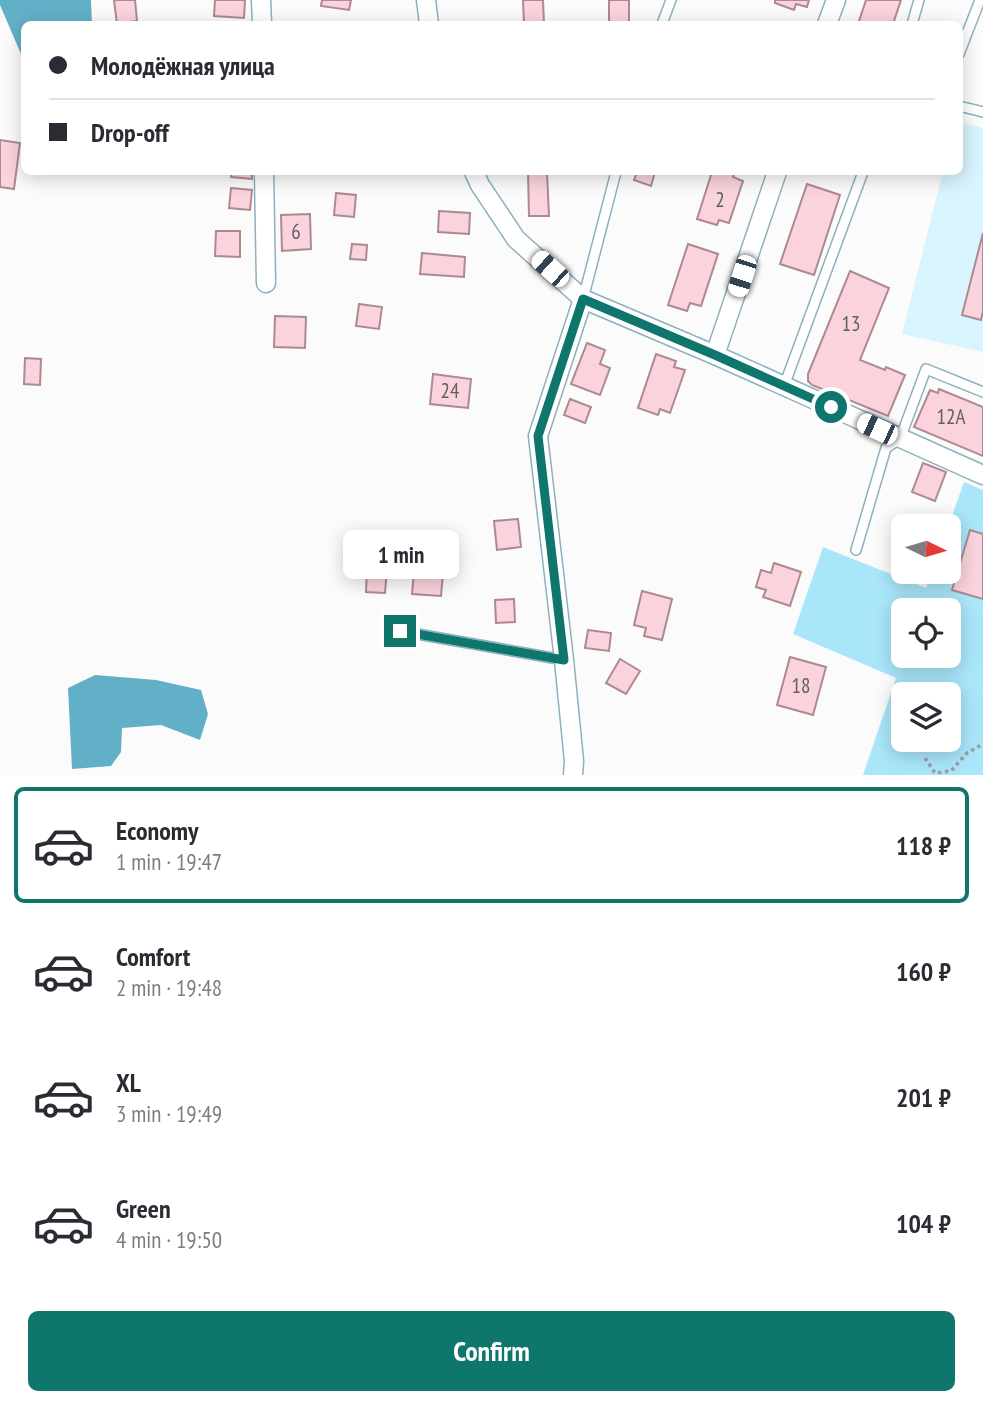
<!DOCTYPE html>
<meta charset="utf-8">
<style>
body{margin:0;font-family:"PT Sans Narrow",sans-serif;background:#f7f7f7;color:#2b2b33;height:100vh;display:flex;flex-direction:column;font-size:26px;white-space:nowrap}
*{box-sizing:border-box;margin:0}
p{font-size:23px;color:#7c7c81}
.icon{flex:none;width:38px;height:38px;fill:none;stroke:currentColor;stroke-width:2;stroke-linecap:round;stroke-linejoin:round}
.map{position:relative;height:775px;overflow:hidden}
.drawer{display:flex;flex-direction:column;background:#fff;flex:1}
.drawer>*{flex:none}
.guide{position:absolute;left:21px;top:21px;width:942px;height:154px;border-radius:10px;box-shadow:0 4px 18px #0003;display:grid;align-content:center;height:154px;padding:0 28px;background:#fff}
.needle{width:46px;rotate:95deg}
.tools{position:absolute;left:891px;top:514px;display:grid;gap:14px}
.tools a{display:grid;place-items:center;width:70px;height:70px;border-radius:10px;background:#fff;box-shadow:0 4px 18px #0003;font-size:35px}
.end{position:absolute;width:32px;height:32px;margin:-16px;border:9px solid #0f766e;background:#fff;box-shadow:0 0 0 4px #fff}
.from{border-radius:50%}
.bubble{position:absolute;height:49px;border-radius:10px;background:#fff;box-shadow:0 4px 18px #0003;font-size:23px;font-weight:600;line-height:49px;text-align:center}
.car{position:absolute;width:21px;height:42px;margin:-21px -10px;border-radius:9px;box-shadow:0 0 5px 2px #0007;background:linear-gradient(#fff 24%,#345 0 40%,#fff 0 76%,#345 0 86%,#fff 0)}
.guide b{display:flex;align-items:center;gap:24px;height:66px;font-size:26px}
.guide b+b{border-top:2px solid #e1e1e2}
.guide i{width:18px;height:18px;background:#2b2b33}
ul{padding:12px 0 0;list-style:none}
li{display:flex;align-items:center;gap:21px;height:116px;margin:0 14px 10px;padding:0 14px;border:4px solid transparent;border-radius:10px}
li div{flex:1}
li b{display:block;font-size:26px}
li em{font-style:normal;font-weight:600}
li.current{border-color:#0f766e}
li>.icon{width:63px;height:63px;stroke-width:1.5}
.button{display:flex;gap:14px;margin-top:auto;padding:14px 28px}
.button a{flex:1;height:80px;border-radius:10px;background:#0f766e;color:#fff;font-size:28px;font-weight:600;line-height:80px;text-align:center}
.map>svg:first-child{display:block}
.built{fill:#d8f4fe}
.green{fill:#aae6fa;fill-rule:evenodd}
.water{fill:#62b0c8}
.building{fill:#fad3dc;stroke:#ad8992;stroke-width:2}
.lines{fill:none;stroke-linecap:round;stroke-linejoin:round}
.lane-casing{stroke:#8cb1be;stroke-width:12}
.street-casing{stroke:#8cb1be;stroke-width:21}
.path{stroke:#989fa1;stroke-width:3.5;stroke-dasharray:3.5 3.5;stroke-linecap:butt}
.lane{stroke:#fff;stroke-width:9}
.street{stroke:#fff;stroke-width:18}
.route{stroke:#0f766e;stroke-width:9}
.labels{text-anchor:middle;stroke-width:6;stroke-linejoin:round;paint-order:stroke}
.number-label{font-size:21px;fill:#5e6066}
</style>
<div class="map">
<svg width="983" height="775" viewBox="0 0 983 775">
<rect width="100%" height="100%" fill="#fbfbfb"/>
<path class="built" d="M959 122 983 128V352L902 334 943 172H959Z"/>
<path class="green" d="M964 482 983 490V775H863L896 678 793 634 823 547 926 588 932 572H948V527ZM903 611H948V656H903ZM903 695H948V740H903Z"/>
<g class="water">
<path d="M0 0H91L92 24H24V61L0 5Z"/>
<path d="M95 675 156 680 201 690 208 714 200 740 161 725 122 728 121 752 111 766 72 769 68 688Z"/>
</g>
<g class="building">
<path d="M114 0H135L137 21 117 24Z"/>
<path d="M215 0H245L244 18 214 16Z"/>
<path d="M322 0H351L349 10 321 6Z"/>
<path d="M523 0H543L544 24H524Z"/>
<rect x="609" y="0" width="20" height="24"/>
<path d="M775 0H809L807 7 796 4 794 10 775 3Z"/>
<path d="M866 0H901L893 24H858Z"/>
<path d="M0 140 20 143 14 189 0 187Z"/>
<path d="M232 172H252V179L231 177Z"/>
<path d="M528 172H547L549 216H529Z"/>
<path d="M637 172H655L651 186 634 180Z"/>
<path d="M712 172H735L733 177 743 181 729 223 719 220 717 225 697 219Z"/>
<path d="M807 184 840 195 814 275 780 264Z"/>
<path d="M231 188 252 190 250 210 229 208Z"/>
<path d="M336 193 356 195 354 217 334 215Z"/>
<path d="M439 211 470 213 469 234 438 232Z"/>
<path d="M310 214 311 249 282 251 281 215Z"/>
<path d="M216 231H240V257L215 256Z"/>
<path d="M983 233V311L981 320 962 315Z"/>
<path d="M352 244 367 245 366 260 350 259Z"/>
<path d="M688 244 718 254 701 306 690 303 687 311 668 305Z"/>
<path d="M422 253 465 257 464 277 420 274Z"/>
<path d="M850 271 889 288 860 360 885 370 886 367 905 375 888 416 812 385 808 381V374Z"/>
<path d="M359 304 382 307 379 329 356 326Z"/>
<path d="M275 316 306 317 305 348 274 347Z"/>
<path d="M587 343 605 350 600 364 610 368 600 395 571 384Z"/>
<path d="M656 354 676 361 674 367 685 370 670 413 660 409 658 415 638 408Z"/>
<path d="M25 358 41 359 40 385 24 384Z"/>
<path d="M433 374 471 379 468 408 430 404Z"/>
<path d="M939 389 983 407V456L914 427 930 390 938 393Z"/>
<path d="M570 399 591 407 585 423 564 415Z"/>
<path d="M923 463 946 472 935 501 912 492Z"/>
<path d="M518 519 521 547 497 550 494 521Z"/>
<path d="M970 530 983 534V599L952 590Z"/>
<path d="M774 563 801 572 790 606 763 597 766 590 756 587 761 570 771 573Z"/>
<path d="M367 567 387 568 385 593 366 592Z"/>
<path d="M414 571 443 573 441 596 412 594Z"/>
<path d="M642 591 672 599 662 640 644 636 646 628 634 625Z"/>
<path d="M514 599 515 622 496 623 495 600Z"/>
<path d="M588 630 611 633 609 651 585 648Z"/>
<path d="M790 657 826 667 813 715 777 705Z"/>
<path d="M620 659 640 671 626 694 606 683Z"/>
</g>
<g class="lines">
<defs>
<g id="lane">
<path d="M662 24 671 0"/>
<path d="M912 24 919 0"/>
<path d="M959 54 980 0"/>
<path d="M959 106 983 112"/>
<path d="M583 299 616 172"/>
<path d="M784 386 863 172"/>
<path d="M856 550 886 448 900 439 926 369 983 392"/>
<path d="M400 631 564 660"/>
</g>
<g id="street">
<path d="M261 0 262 24"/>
<path d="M426 0 429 24"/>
<path d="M827 24 836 0"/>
<path d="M264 172 266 283"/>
<path d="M474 172 480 185 516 239 583 299 715 355 983 475"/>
<path d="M715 355 777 172"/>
<path d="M573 775 574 761 564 660 538 436 583 299"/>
</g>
</defs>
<use href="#lane" class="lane-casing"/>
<use href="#street" class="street-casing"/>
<path class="path" d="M925 758 935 773 951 771 967 753 983 744"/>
<use href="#lane" class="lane"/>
<use href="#street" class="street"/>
</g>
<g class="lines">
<path class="route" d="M400 631 564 660 538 436 583 299 715 355 831 407"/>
</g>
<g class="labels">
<g class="number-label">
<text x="720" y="207">2</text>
<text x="296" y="239">6</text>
<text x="851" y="331">13</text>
<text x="450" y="398">24</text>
<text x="951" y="424">12А</text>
<text x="801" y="693">18</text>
</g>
</g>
</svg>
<div class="tools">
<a><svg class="needle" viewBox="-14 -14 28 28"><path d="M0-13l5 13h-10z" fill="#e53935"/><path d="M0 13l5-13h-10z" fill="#7c7c81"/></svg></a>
<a><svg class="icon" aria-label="locate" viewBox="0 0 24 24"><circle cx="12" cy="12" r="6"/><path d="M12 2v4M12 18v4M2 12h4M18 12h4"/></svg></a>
<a><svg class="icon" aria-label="layers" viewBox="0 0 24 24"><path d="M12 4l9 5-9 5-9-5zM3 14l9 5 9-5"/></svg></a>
</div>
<i class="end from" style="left:831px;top:407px"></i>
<i class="end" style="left:400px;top:631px"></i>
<div class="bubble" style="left:343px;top:530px;width:116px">1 min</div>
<i class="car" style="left:550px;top:269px;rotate:312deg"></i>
<i class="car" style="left:742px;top:276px;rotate:198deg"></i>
<i class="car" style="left:877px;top:429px;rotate:295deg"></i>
<div class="guide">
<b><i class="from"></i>Молодёжная улица</b>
<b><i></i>Drop-off</b>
</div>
</div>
<section class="drawer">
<ul>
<li class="current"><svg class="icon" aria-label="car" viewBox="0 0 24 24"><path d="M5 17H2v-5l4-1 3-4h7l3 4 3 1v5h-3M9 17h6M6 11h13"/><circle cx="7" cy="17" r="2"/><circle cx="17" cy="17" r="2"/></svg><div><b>Economy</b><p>1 min · 19:47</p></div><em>118 ₽</em></li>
<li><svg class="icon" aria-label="car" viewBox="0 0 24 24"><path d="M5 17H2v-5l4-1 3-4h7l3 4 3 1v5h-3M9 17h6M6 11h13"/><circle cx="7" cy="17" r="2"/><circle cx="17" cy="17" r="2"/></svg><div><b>Comfort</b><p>2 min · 19:48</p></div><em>160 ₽</em></li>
<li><svg class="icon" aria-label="car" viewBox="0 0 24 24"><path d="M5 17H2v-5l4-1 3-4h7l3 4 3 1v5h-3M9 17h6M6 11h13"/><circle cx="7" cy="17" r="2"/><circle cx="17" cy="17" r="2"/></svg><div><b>XL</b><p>3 min · 19:49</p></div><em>201 ₽</em></li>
<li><svg class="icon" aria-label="car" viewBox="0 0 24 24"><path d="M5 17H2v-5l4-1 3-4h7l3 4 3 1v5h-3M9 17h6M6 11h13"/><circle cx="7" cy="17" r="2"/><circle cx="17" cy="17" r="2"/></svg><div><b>Green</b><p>4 min · 19:50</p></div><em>104 ₽</em></li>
</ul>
<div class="button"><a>Confirm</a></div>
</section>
